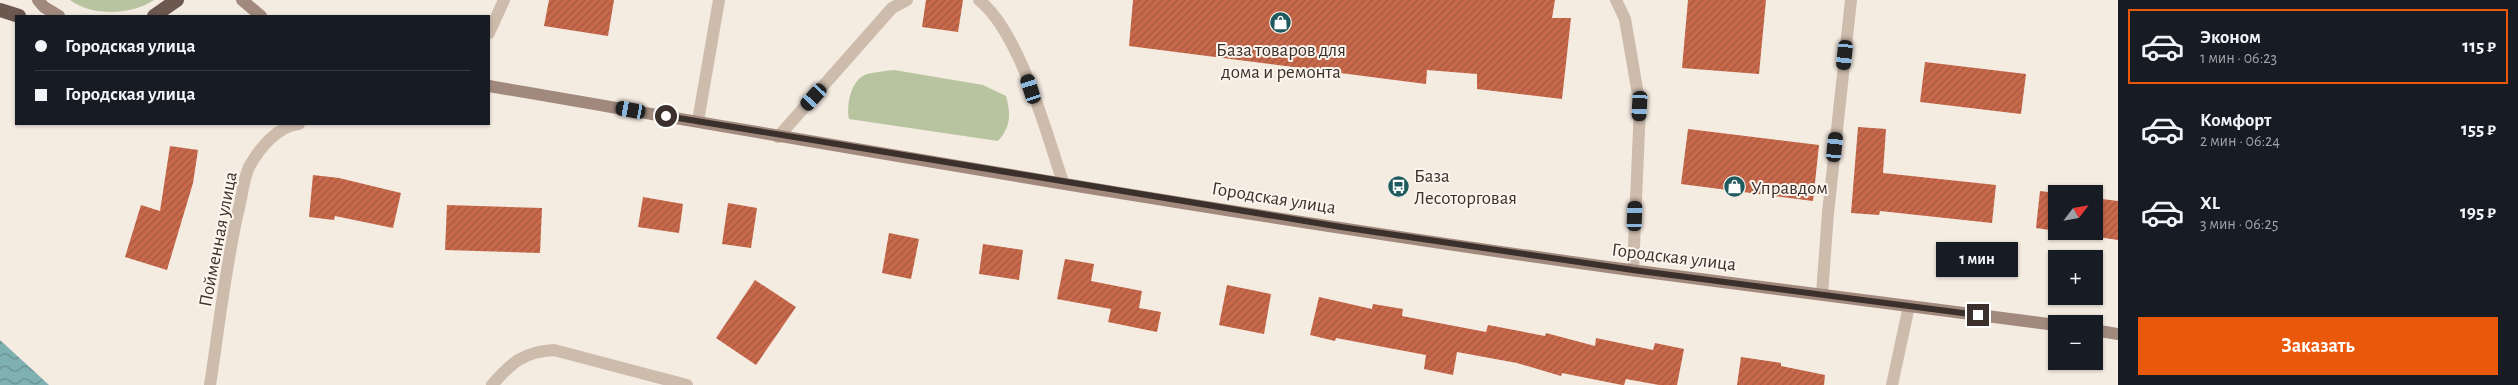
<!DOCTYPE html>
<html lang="ru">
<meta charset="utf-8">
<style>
body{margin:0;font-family:"Alegreya Sans",sans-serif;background:#242831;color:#f1f3f6;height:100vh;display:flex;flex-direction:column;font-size:19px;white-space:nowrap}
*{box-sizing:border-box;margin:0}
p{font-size:16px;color:#9ea1a6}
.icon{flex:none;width:28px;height:28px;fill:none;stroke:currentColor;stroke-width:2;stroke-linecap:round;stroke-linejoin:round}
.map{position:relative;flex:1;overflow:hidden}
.side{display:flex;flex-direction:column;background:#171b24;width:400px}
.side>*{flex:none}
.guide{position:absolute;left:15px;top:15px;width:475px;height:110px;border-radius:0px;box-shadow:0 1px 4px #0004;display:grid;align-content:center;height:110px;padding:0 20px;background:#171b24}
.needle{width:32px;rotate:59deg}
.fabs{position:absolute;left:2048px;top:185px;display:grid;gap:10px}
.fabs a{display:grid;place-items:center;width:55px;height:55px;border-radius:0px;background:#171b24;box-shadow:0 1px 4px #0004;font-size:25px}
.end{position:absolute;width:22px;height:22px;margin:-11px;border:6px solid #3b302b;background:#fff;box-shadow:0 0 0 2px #fff}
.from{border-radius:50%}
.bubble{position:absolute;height:35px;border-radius:0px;background:#171b24;box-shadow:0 1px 4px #0004;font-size:16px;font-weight:700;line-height:35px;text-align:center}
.car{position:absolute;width:15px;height:30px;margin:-15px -8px;border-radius:6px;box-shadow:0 0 4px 1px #0007;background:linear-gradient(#222 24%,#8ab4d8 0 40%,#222 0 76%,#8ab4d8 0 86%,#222 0)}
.guide b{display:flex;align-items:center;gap:18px;height:48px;font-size:19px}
.guide b+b{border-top:1px solid #363941}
.guide i{width:12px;height:12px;background:#f1f3f6}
ul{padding:9px 0 0;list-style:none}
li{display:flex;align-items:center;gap:15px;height:75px;margin:0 10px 8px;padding:0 10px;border:2px solid transparent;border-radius:0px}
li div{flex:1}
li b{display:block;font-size:19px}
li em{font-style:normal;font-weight:700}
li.selected{border-color:#ea580c}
li>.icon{width:45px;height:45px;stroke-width:1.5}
.button{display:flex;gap:10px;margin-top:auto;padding:10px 20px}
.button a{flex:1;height:58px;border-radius:0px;background:#ea580c;color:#fff;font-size:20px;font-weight:700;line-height:58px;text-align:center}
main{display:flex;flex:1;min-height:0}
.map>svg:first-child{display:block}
.green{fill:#b8c4a0}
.water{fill:url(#water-waves)}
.building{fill:url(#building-hatch)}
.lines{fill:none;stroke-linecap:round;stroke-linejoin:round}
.service{stroke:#cdbbac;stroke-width:12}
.minor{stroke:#cdbbac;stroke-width:12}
.secondary{stroke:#a18a7d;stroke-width:12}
.trunk{stroke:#6c584f;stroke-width:14}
.route{stroke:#3b302b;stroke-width:6}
.labels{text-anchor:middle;stroke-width:4;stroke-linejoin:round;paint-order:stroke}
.poi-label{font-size:19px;fill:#3b302b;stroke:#fbf5ee;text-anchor:start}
.street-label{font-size:19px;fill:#3b302b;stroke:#fbf5ee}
</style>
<main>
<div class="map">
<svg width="2118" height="385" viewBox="0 0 2118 385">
<defs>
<pattern id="water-waves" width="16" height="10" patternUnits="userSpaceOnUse" patternTransform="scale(1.25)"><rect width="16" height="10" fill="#7fb0b2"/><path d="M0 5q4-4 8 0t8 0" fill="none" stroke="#699091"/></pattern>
<pattern id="building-hatch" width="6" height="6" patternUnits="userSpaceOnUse" patternTransform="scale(1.25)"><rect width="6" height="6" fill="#c8694b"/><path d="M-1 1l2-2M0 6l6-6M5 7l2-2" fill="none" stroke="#a4573f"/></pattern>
</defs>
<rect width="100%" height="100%" fill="#f4ebe1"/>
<g class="green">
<path d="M70 0H154C131 15 93 17 70 0Z"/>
<path d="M894 70 983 85 1006 96C1011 114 1011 127 998 141L849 119C846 105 851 79 867 74 875 72 885 71 894 70Z"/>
</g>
<path class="water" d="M0 340 49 385H0Z"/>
<g class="building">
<path d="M549 0H614L608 36 544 26Z"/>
<path d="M926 0H963L958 32 922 27Z"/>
<path d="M1133 0H1555L1552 18H1571L1562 99 1477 89V74L1427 70 1426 84 1129 46Z"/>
<path d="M1688 0H1766L1759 74 1682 68Z"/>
<path d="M1925 62 2026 74 2021 114 1920 102Z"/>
<path d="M1858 127 1886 129 1883 173 1996 185 1992 223 1880 211 1879 215 1851 213Z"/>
<path d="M1688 129 1819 145 1813 201 1681 184Z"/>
<path d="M170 146 198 150 193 183 167 270 125 257 141 205 160 211Z"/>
<path d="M313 175 339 178 401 193 393 228 335 216 334 220 309 217Z"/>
<path d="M2040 191 2064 194H2056V231L2036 228Z"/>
<path d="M643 197 683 204 679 233 638 227Z"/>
<path d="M2094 198 2118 201V240L2057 231H2094Z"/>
<path d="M728 203 757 208 751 248 722 244Z"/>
<path d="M447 205 542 208 540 253 445 250Z"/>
<path d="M889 233 919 239 911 279 882 273Z"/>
<path d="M983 244 1023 250 1019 280 979 274Z"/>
<path d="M1065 259 1094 264 1091 281 1142 291 1139 308 1161 312 1157 332 1108 322 1111 309 1057 299Z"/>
<path d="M755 280 796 307 756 365 716 338Z"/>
<path d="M1227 285 1271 294 1264 334 1219 325Z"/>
<path d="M1319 297 1372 309 1373 304 1403 309 1402 316 1486 332 1488 325 1545 336 1546 333 1595 346 1596 338 1653 350 1655 343 1684 349 1677 385H1659L1626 379 1624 385H1622L1562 373 1561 376 1517 363 1457 352 1453 375 1424 369 1426 355 1336 338 1335 341 1310 335Z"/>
<path d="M1741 357 1781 363V366L1825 375 1824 385H1737Z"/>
</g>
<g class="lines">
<g class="service">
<path d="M979 0C1020 32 1046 133 1063 182"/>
<path d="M489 33 504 0"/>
<path d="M698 121 719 0"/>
<path d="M778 137 892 8 907 0"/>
<path d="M1822 294 1828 213 1851 0"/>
<path d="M210 385C219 327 225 269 238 212 242 198 243 180 249 167 259 149 277 126 299 124"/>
</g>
<g class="minor">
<path d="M1616 0 1625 19 1640 106 1633 270"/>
<path d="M492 385C512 362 523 352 554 350L687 385"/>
<path d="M1892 385 1909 306"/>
</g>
<g class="secondary">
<path d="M38 0 44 7 59 16"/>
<path d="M242 0 261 16"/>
<path d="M489 86C868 151 1248 218 1630 270 1772 289 1914 306 2056 325"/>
<path d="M2094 330 2118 334"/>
</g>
<g class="trunk">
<path d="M0 10 19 16"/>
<path d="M154 16 177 0"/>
</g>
</g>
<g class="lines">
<path class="route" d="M666 116 1341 227 1633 270 1978 315"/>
</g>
<defs>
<symbol id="shop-disc" viewBox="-11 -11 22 22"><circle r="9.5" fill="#1f5a5e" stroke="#fbf5ee"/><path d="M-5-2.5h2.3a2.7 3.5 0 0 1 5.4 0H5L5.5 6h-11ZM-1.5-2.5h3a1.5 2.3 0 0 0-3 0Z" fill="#fff"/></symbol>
<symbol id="bus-disc" viewBox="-11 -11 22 22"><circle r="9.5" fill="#1f5a5e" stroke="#fbf5ee"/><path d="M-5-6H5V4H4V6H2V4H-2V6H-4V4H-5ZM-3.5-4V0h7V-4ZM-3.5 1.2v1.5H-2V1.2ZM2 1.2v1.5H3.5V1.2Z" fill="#fff"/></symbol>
</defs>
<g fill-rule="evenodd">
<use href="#shop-disc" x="1268" y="10" width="25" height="25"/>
<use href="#bus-disc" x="1386" y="174" width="25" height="25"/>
<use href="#shop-disc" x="1722" y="174" width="25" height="25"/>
</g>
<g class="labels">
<g class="poi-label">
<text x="1281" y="56" text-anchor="middle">База товаров для<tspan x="1281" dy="22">дома и ремонта</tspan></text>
<text x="1414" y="182">База<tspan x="1414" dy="22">Лесоторговая</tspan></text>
<text x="1751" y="194">Управдом</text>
</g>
<g class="street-label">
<text transform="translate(1274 197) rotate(9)" y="7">Городская улица</text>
<text transform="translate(217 239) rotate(-79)" y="7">Пойменная улица</text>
<text transform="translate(1674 256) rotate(7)" y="7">Городская улица</text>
</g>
</g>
</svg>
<div class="fabs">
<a><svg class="needle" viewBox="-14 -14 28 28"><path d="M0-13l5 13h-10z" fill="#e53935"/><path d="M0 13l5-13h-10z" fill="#9ea1a6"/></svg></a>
<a>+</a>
<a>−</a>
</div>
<i class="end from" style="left:666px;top:116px"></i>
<i class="end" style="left:1978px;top:315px"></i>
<div class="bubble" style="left:1936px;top:242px;width:82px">1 мин</div>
<i class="car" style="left:1845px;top:55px;rotate:186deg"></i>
<i class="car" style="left:1031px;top:89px;rotate:342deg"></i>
<i class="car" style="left:814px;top:97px;rotate:222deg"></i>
<i class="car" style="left:1640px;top:106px;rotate:183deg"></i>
<i class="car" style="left:631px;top:110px;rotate:280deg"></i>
<i class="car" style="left:1835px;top:147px;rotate:6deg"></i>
<i class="car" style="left:1635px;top:216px;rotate:2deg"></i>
<div class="guide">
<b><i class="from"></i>Городская улица</b>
<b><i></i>Городская улица</b>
</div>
</div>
<section class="side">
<ul>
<li class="selected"><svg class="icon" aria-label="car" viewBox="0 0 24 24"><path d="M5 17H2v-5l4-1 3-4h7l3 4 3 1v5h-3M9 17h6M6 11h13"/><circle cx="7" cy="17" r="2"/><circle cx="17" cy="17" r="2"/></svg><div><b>Эконом</b><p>1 мин · 06:23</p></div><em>115 ₽</em></li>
<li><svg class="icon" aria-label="car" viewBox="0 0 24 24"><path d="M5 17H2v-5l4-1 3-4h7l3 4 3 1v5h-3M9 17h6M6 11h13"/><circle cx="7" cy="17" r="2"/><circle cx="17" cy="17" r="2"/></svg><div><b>Комфорт</b><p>2 мин · 06:24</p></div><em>155 ₽</em></li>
<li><svg class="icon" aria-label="car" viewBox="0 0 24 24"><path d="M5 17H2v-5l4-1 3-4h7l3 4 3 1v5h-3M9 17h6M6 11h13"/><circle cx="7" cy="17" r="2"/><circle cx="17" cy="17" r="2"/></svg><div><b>XL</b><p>3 мин · 06:25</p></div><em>195 ₽</em></li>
</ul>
<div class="button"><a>Заказать</a></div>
</section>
</main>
